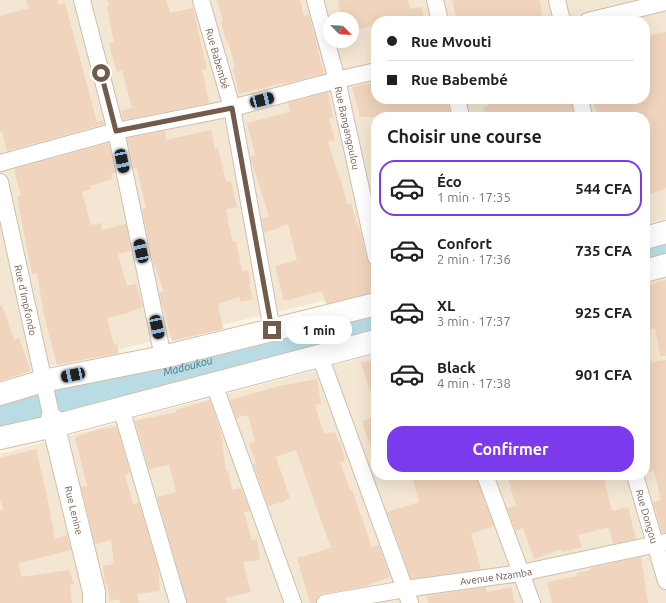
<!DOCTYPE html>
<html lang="fr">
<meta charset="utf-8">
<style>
body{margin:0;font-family:Ubuntu,sans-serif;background:#f2f2f2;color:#202124;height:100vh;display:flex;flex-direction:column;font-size:15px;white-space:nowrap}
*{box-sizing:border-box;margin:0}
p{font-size:13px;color:#757577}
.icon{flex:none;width:22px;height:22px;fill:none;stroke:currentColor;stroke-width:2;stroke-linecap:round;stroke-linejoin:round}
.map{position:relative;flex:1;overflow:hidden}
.drawer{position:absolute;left:371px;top:112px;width:279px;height:368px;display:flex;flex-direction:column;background:#fff;border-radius:16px;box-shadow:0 4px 16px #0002}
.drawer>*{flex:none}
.top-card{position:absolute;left:371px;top:16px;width:279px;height:88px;border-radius:16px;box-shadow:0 4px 16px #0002;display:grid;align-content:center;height:88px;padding:0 16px;background:#fff}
.needle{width:26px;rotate:114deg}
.buttons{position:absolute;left:323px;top:12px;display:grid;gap:8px}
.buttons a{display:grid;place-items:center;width:36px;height:36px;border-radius:50%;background:#fff;box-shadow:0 4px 16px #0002;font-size:20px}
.end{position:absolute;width:18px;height:18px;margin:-9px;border:5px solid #735b4b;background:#fff;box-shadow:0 0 0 2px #fff}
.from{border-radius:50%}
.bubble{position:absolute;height:28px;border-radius:14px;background:#fff;box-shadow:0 4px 16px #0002;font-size:13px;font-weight:700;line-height:28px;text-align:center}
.car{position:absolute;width:12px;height:24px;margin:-12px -6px;border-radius:5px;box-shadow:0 0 3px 1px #0007;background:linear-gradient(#222 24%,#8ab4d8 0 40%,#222 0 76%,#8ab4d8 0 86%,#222 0)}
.top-card b{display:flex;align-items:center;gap:14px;height:38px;font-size:15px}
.top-card b+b{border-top:1px solid #e0e0e0}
.top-card i{width:10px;height:10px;background:#202124}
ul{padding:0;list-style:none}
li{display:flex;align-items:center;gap:12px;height:56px;margin:0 8px 6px;padding:0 8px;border:2px solid transparent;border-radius:16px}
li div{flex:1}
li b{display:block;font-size:15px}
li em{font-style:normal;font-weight:700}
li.current{border-color:#7c3aed}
li>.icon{width:36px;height:36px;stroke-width:1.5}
h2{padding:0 16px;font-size:18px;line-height:48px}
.action{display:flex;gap:8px;margin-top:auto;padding:8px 16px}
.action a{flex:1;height:46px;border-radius:16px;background:#7c3aed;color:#fff;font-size:16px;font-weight:700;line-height:46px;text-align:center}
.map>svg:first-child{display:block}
.residential{fill:#f3e6d3;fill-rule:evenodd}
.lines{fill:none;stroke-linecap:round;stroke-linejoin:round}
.river{stroke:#b9dce4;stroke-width:28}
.building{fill:#f0d4bd}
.street-casing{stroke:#cebeae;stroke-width:18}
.secondary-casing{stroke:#d1beab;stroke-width:24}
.street{stroke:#fff;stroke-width:16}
.secondary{stroke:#fff;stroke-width:22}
.route{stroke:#735b4b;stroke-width:5}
.labels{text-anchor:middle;stroke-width:3.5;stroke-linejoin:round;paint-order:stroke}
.street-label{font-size:10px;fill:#735b4b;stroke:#fef7ea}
.water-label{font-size:11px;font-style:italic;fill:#457785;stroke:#fef7ea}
</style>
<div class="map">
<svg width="666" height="603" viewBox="0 0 666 603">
<rect width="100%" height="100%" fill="#fbf4e4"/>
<g class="residential">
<path d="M0 0H666V219L645 224V117H376V288L0 378ZM330 19H352V41H330ZM376 21H645V99H376Z"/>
<path d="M666 277V603H0V454L376 354V475H645V283Z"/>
</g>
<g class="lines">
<g class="river">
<path d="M645 251 666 246"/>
<path id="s1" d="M0 415 376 317"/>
</g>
</g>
<g class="building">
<path d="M26 0H57L59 5 65 3 97 122 103 120 104 124 7 151 2 131 0 132V16L29 8Z"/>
<path d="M107 0H166L170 13 193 8 207 69 202 70 209 103 123 120 121 111 132 108 122 70 117 72 109 44 114 42 107 7 109 6Z"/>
<path d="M217 0H300L304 16 309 15 324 74 283 84V83L239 94 233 68 235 67 228 41H226L221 22 223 21Z"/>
<path d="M338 0H408L410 9 421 7 425 21H376V26L354 30 352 19H342Z"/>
<path d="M452 0H540L543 21H457Z"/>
<path d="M666 32V188L645 196V117H598L593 101 600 99H645V37Z"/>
<path d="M376 82V99H447L451 117H360L352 87Z"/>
<path d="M328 92 333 117 329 118 335 140 328 142 338 174 339 173 347 204 351 203 358 228 359 227 367 259 372 265 375 278 373 279 376 292 326 304 322 291 284 301 275 266 297 260 288 224 265 233 263 228 262 219 269 216 251 160 250 156 255 155 247 123 290 112 288 103Z"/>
<path d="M487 99H571L574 114 561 117H485L483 107 488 106Z"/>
<path d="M211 130 215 149 218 148 226 182 231 181 237 207 226 209 228 222 233 242 236 241 242 271 248 270 251 284H249L253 299 241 302 239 297 218 304 223 329 172 341 159 293 164 292 155 266H154L142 209 146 208 137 168H134L127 138 165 131 166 140Z"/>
<path d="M109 143 115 173 111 174 112 179 90 186 91 189 82 192 91 225 101 223 102 230 126 224 131 251 118 254 127 286 136 284 143 307 131 311V312L107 318 114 345 117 344 119 353 57 365 44 315 37 273 32 274 17 197 21 196 14 169Z"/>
<path d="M666 280V356H660L655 328 645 331V286Z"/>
<path d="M2 305 14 340 19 338 31 371 0 381V306Z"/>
<path d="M376 359V401H373L361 363Z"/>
<path d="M666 360V533H662L653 502 661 500 654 471 645 472V363Z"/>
<path d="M317 379 321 404 315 405 324 434 335 432 338 442 340 441 345 461 340 462 350 490H352L372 547 379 545 390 577 366 586 323 594 319 596 316 603H310L297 558 331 548 296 450 276 457 290 498 285 500 286 501 268 506 253 464 256 463 249 444 255 442 248 415 236 418 230 400 279 386Z"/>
<path d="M210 400 221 433 226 471 228 470 232 490 241 488 250 511 244 512 252 540 257 539 260 560 243 562 251 592 226 598 227 603H187L157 497 176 492 169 465 149 469 135 421 176 412V410Z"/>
<path d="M376 416V458H375L363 426V421Z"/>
<path d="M117 427 130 473 125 475 133 504 139 502 158 567 160 591 137 594 139 603H120L119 599 110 601 107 584H105L103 566 114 564 111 540 95 544 81 487 87 486 75 437 94 431V430Z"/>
<path d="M36 449 48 501 55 539 67 535 71 550 19 563 21 577 69 570 74 584 70 585 72 603H0V510H3L0 499V458Z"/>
<path d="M412 475H476L494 526 471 534 481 569 411 579 387 512 419 502Z"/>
<path d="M507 475H603L612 511 628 507 636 539 613 544 609 527 578 535 582 547 562 552 561 549 534 559 523 528 516 531 507 508 516 506Z"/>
<path d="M641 557 648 603H552L547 582 577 576V573L591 570 590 568Z"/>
<path d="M486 587 487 592 511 587 515 603H428L427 596Z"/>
</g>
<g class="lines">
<defs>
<g id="street">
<path d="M82 0 116 131 163 357"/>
<path id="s2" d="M201 0 232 108 272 330"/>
<path id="s3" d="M315 0 337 80 376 257"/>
<path d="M435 0 440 21"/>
<path d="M557 0 562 21"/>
<path d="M588 21 666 2"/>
<path d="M457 99 461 117"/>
<path d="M580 99 584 117"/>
<path d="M0 163 116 131 232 108 337 80 376 71"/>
<path id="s4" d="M0 182 52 419"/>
<path d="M320 356 410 603"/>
<path d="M214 384 293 603"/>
<path d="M121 408 178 603"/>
<path d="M485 475 532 603"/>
<path id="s5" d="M635 475 666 581"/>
<path id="s6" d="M325 603 405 589 521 573 666 542"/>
</g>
<g id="secondary">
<path d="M645 238 666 232"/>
<path d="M645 271 666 265"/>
<path d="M0 394 43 381 163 357 376 304"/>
<path id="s7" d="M52 419 94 592V603"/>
<path d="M0 438 54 426 376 341"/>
</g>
</defs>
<use href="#street" class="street-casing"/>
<use href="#secondary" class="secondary-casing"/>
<use href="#street" class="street"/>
<use href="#secondary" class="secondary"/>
</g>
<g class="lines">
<path class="route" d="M101 73 116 131 232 108 272 330"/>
</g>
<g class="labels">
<g class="street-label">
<text dy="4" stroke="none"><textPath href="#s2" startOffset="61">Rue Babembé</textPath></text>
<text dy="4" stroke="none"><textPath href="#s3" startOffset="132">Rue Bangangoulou</textPath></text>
<text dy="4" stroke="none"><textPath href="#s4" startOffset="121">Rue d'Impfondo</textPath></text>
<text dy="4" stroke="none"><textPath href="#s7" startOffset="94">Rue Lenine</textPath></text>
<text dy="4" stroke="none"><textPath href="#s5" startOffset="43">Rue Dongou</textPath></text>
<text dy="4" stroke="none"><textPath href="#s6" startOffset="173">Avenue Nzamba</textPath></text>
</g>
<g class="water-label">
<text dy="4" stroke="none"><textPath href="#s1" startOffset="194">Madoukou</textPath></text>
</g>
</g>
</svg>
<div class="buttons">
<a><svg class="needle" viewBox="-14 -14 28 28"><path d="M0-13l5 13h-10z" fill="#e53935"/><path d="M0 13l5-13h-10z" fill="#757577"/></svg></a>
</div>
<i class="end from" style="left:101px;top:73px"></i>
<i class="end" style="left:272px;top:330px"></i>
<div class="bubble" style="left:286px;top:316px;width:66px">1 min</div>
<i class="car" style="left:262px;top:100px;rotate:75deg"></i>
<i class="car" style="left:122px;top:161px;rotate:168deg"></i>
<i class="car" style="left:141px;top:251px;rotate:348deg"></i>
<i class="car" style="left:157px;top:327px;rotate:168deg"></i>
<i class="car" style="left:73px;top:375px;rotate:258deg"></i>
<div class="top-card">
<b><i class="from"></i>Rue Mvouti</b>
<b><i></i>Rue Babembé</b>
</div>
<section class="drawer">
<h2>Choisir une course</h2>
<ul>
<li class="current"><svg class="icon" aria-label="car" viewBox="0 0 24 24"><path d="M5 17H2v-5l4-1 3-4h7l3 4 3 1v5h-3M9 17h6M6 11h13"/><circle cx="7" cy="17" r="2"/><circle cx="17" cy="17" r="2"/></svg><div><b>Éco</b><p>1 min · 17:35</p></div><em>544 CFA</em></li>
<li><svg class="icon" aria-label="car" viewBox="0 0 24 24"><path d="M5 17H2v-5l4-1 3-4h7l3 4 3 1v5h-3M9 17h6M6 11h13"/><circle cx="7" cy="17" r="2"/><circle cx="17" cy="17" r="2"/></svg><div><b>Confort</b><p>2 min · 17:36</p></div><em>735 CFA</em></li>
<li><svg class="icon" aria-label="car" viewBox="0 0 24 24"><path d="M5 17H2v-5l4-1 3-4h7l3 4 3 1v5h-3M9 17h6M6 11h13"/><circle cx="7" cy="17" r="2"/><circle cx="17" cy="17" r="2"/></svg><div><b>XL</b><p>3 min · 17:37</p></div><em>925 CFA</em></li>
<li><svg class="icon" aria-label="car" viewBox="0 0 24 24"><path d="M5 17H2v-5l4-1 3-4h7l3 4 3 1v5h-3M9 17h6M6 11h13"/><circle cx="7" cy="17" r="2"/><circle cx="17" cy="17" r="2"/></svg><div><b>Black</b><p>4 min · 17:38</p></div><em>901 CFA</em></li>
</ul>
<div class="action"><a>Confirmer</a></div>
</section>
</div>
